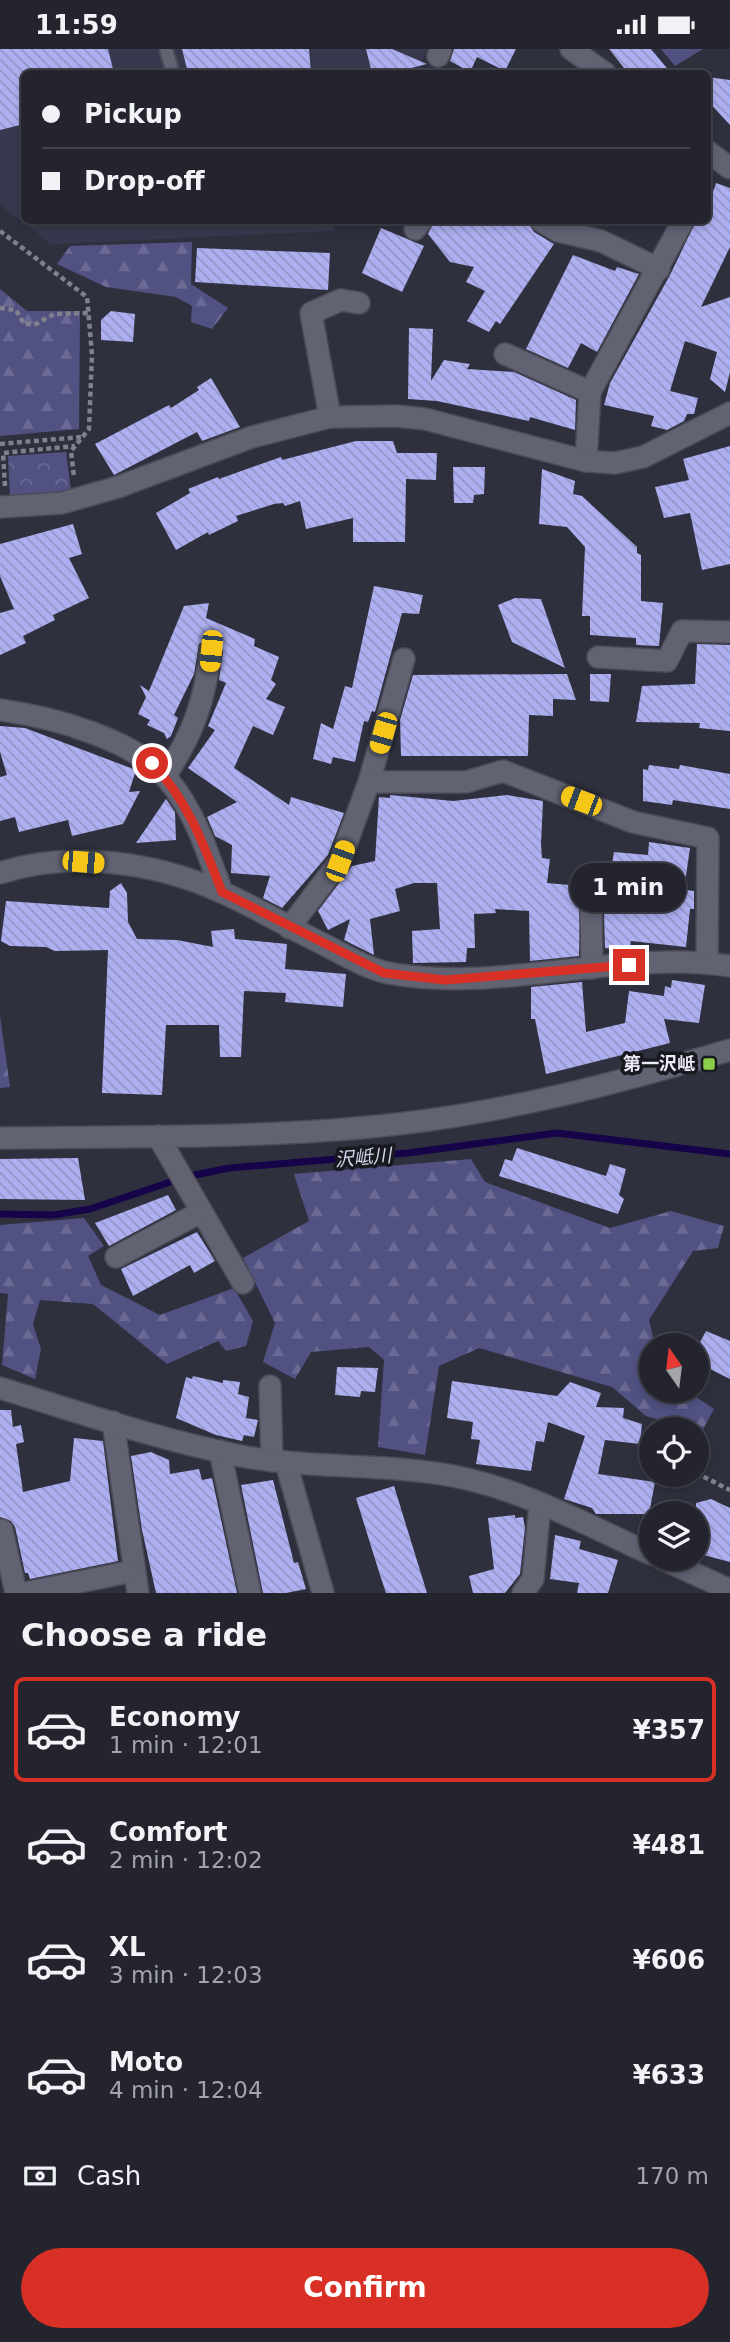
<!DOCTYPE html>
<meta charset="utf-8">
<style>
body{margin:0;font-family:"DejaVu Sans","Noto Sans JP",sans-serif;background:#2b2c36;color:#f1f3f6;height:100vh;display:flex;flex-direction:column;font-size:26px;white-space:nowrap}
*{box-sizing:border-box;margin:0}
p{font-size:23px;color:#a3a4aa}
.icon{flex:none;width:38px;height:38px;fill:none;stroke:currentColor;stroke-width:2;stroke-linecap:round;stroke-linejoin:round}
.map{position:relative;height:1544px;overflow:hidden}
.sheet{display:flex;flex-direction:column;background:#23242e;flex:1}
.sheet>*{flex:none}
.hud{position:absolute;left:21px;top:21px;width:690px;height:154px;border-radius:10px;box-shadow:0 4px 10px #0003,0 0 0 2px #40414a;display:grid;align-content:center;height:154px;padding:0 21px;background:#23242e}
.needle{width:46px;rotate:346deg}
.fabs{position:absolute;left:639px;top:1284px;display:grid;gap:14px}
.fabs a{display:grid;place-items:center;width:70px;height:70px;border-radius:50%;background:#23242e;box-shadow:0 4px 10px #0003,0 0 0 2px #40414a;font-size:35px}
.end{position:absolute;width:32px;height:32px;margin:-16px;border:9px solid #d93025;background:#fff;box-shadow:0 0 0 4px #fff}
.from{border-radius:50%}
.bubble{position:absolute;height:49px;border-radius:24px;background:#23242e;box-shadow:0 4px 10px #0003,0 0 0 2px #40414a;font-size:23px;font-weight:700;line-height:49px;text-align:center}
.car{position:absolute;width:21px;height:42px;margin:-21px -10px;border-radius:9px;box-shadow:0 0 5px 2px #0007;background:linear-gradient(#f5c518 24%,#345 0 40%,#f5c518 0 76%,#345 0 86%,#f5c518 0)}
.hud b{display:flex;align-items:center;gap:24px;height:66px;font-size:26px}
.hud b+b{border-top:2px solid #40414a}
.hud i{width:18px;height:18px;background:#f1f3f6}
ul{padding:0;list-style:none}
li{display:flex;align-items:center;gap:21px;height:105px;margin:0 14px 10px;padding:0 7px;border:4px solid transparent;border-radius:10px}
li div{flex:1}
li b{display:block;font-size:26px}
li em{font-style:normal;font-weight:700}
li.current{border-color:#d93025}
li>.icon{width:63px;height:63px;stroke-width:1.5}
h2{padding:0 21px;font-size:32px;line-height:84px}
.pay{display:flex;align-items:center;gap:18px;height:77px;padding:0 21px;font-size:26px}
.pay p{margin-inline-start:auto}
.button{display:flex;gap:14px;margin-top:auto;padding:14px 21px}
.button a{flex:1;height:80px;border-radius:42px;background:#d93025;color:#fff;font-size:28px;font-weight:700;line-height:80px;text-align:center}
.status{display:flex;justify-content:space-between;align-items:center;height:49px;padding:0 35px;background:#23242e;direction:ltr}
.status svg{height:19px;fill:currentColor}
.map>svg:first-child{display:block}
.built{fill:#37384d}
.forest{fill:url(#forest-firs)}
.park{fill:url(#park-crowns)}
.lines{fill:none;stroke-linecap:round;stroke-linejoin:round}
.stream{stroke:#16034a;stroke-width:7}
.building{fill:url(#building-back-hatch)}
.service-casing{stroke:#4b4b57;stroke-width:16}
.minor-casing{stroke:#4b4b57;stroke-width:24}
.tertiary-casing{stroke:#4b4b57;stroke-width:24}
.path{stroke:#80818d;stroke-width:4.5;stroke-dasharray:5 3.5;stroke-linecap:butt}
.service{stroke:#616272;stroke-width:12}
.minor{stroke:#616272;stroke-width:21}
.tertiary{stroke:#616272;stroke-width:21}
.route{stroke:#d93025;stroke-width:9}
.poi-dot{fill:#89cf48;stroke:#18191f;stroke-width:2.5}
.labels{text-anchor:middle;stroke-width:7;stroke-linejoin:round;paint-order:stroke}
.poi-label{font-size:18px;font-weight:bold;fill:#ebecf5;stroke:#18191f;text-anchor:end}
.water-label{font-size:19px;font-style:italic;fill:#d5d6ec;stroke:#18191f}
</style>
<div class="status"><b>11:59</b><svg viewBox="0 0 49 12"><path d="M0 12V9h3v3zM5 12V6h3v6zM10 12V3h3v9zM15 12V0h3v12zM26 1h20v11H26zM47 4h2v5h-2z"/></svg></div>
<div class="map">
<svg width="730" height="1544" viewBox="0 0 730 1544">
<defs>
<pattern id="forest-firs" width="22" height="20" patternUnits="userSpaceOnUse" patternTransform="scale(1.75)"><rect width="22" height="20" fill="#515182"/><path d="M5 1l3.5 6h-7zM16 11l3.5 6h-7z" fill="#6a6a94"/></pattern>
<pattern id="park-crowns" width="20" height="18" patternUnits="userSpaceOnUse" patternTransform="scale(1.75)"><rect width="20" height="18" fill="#515182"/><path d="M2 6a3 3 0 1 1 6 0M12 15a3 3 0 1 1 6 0" fill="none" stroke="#6a6a94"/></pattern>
<pattern id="building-back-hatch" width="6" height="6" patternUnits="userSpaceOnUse" patternTransform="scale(1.75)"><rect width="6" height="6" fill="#adaff1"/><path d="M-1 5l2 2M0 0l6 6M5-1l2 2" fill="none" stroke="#9395c7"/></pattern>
</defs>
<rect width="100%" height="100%" fill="#2f303e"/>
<path class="built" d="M0 0H428L416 24H24V172H336L333 182 51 195 0 156Z"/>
<g class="forest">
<path d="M661 0H703L675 17Z"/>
<path d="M192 193 191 235 228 259 212 280 191 273 192 257 176 248 106 238 57 215 70 197Z"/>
<path d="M0 240 27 262H80L79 380 0 387Z"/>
<path d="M0 967 10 1038 0 1039Z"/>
<path d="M471 1110 485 1133 610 1179 671 1162 724 1177 718 1199 693 1202 649 1271 655 1297H651V1342H687L714 1360 702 1382 646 1367 612 1338 479 1299 439 1317 425 1406 378 1398 384 1311 369 1298 311 1303 295 1330 263 1313 275 1274 243 1209 309 1172 294 1125Z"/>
<path d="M84 1169 104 1197 88 1207 101 1236 160 1266 234 1239 253 1272 246 1297 226 1302 218 1292 167 1315 93 1255 40 1251 33 1275 41 1300 35 1330 2 1316 8 1245 0 1244V1176Z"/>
</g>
<path class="park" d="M66 403 71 441 10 450 8 407Z"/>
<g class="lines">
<path class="stream" d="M0 1165 54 1166 90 1160 185 1128 229 1119 408 1104 557 1084 730 1105"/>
</g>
<g class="building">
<path d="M0 0H108L114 24H24V75L0 81Z"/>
<path d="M182 0H309L311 24H188Z"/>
<path d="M366 0H392L427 15 392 24H372Z"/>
<path d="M454 0H516L505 22 477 8 470 23 450 12Z"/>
<path d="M609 0H651L671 24H628Z"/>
<path d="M707 28 730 31V76L707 51Z"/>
<path d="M716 134 730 139V198L701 258 730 248V323L725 343 710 330 717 303 685 292 670 342 698 349 694 365H687L684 372 667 381 651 377 654 367 604 356 610 334 670 226 696 172H707V161Z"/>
<path d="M434 172H528L534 183 554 195 500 275 496 272 489 283 467 272 485 242 466 233 474 218 450 213 428 185Z"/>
<path d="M381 179 424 197 402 243 362 224Z"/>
<path d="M197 199 330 204 328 241 195 233Z"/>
<path d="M573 206 615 222 617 218 639 225 597 303 581 294 568 319 526 300Z"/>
<path d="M111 262 135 265 133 293 101 291V271Z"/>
<path d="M409 279 433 280 431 332 444 311 470 315 467 320 514 323 576 351 575 381 530 368 529 372 437 352 408 350Z"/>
<path d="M211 329 240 378 202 392 197 383 114 426 95 395 169 356 171 359 199 341 197 338Z"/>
<path d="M356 392H393L397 404H437L436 431 406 430 405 493H353V469L306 480 300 452 285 457 283 454 274 455 236 467 238 472 209 486 208 483 176 501 156 464 190 444 188 440 218 428 219 430 281 408 282 411Z"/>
<path d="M730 397V515L702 521 690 464 664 469 655 438 689 431 683 410Z"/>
<path d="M453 418H485L484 445 474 446 473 454H454Z"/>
<path d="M542 420 575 432 573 445 582 447 637 498V504L641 506V552L663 554 659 597 636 596V589L590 586V567H582L585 498 567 478 539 475Z"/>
<path d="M73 475 82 505 69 509 89 549 53 566 55 571 23 587 26 594 0 606V564L14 560 0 527V495Z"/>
<path d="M374 537 423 546 419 565 402 564 375 663 372 662 368 673 364 672 355 713 333 708 331 715 313 710 321 674 333 680 345 637 352 639Z"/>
<path d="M515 549 541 550 565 619 512 593 498 556Z"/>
<path d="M209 554 206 569 255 590 254 597 279 608 271 631 276 635 266 650 285 658 273 686 253 677 234 719 289 756 291 748 344 764 328 806 282 859 263 849 270 827 231 824 232 796 215 787 207 768 237 753 188 719 215 681 208 677 226 634 219 631 223 603 218 592 211 589 199 595 194 625 174 666 178 669 171 687 167 690 164 684 147 676 150 671 138 665 146 648 140 636 149 642 184 557Z"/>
<path d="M697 595 730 596V682L699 679 700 674 636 673 642 637 695 635Z"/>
<path d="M567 625 576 651 553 650V667L529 666 528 707H401L400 671 413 626Z"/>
<path d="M590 625H611L609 653 590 652Z"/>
<path d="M0 677 25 679 136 721 129 743 140 742 123 775 72 787 68 771 19 783 15 768 0 772V728L7 726 0 703Z"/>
<path d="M649 716 679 720 680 716 730 725V760L673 751 672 756 643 752V720L648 721Z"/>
<path d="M390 746 453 752 507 746 543 752 541 795 542 809 550 810 547 834 581 837 579 907 530 912 529 862 495 860 496 864 474 865 475 899H467L466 913 413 914 412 882 440 880 437 834H414L395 840 400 862 370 870 374 906 344 891 350 870 328 881 318 862 352 817 375 812 379 748 390 749Z"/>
<path d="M166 750 175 763 176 791 136 794Z"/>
<path d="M649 793 690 799 685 834 686 841 694 842V860H690L686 898 631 892 629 902 605 899 604 864 614 803 648 806Z"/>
<path d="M121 834 127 844 128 873 137 890 177 891 213 898 211 882 234 880 235 890 287 895 285 920 346 925 343 958 285 953 286 944 244 942 241 1008H220L219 976H166L162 1046 102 1044 108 901 55 902 46 898 10 897 1 892 6 852 109 859 110 842Z"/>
<path d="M672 931 705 936 699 974 664 970 670 994 546 1025 535 970H531V938L582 933 586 983 625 974 629 942 664 947 665 937 671 939Z"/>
<path d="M517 1099 606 1127 610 1115 626 1120 619 1146 624 1150 618 1165 499 1127 505 1110 512 1112Z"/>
<path d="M78 1109 85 1151 0 1150V1110Z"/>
<path d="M168 1146 176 1161 109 1197 95 1174Z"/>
<path d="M197 1183 215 1212 194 1224 190 1216 133 1247 121 1220Z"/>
<path d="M706 1282 730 1292V1330L696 1313V1301Z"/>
<path d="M337 1318 378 1319 375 1343 361 1342 360 1348 335 1346Z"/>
<path d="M193 1327 223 1334V1331L240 1333 238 1345 249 1348 246 1369 258 1371 254 1388 244 1386 242 1392 216 1386 176 1369 186 1328 192 1330Z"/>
<path d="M452 1332 557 1347 570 1333 601 1344 596 1358 624 1359 623 1369 642 1375 640 1395 605 1391 598 1425 655 1433 649 1465H596L592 1459 564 1450 585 1387 548 1373 544 1393 536 1392 531 1422 476 1415 480 1391 471 1390 473 1373 447 1369Z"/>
<path d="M0 1361H11L13 1378 21 1376 24 1393 16 1395 23 1443 70 1432 74 1389 103 1392 118 1512 30 1530 28 1524H25L15 1478 11 1472 0 1468Z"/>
<path d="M151 1403 169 1411 170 1425 199 1420 202 1431 212 1429 237 1544H156L142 1481 131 1407Z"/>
<path d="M273 1431 294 1514 298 1513 306 1540 286 1544H263L241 1436Z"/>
<path d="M394 1437 427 1544H386L380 1526 356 1449Z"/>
<path d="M711 1450 730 1459V1513L696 1504V1454Z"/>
<path d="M515 1466V1469L523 1468 525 1479 520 1525 505 1544H473L469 1527 494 1520 488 1469Z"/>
<path d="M555 1486 581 1492 579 1500 618 1511 608 1544H577L579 1534 550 1530Z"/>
</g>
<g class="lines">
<defs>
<path id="service" d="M166 0 173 24"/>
<g id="minor">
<path d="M571 0 605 24"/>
<path d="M438 7 441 0"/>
<path d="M707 102 730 119"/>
<path d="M541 172 558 182 601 192 659 220"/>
<path d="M415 180 421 172"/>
<path d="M505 305 590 343 586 412"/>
<path d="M590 343 683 172"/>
<path d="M330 368 311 264 341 251 359 254"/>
<path d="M0 458 62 454 118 438 252 388 330 368 397 367 425 370 586 412 615 414 643 408 730 364"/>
<path d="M598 608 667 612 682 582 730 583"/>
<path d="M0 661C51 668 136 690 169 732 195 763 208 805 222 843"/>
<path d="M165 727C192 687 206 650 210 602"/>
<path d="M369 733 404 610"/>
<path d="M289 879 340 812 369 733H466L503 722 633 773 708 789 707 913"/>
<path d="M592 919 591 863 595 830"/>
<path d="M158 1087 243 1234"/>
<path d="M116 1208 201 1163"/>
<path d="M270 1337 272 1412"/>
<path d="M113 1373 138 1544"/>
<path d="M220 1402 250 1544"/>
<path d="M286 1414 323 1544"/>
<path d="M2 1481 16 1544"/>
<path d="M25 1544 133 1522"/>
<path d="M523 1544 533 1530 540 1455"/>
</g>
<g id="tertiary">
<path d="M0 824C68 801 156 813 221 843 254 857 284 876 315 891 338 902 364 919 388 924 501 945 617 900 730 917"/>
<path d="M0 1089C132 1087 267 1090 398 1075 512 1062 621 1033 730 1001"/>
<path d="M0 1339C79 1363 159 1391 241 1407 311 1420 383 1414 453 1427 522 1440 587 1476 651 1505"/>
<path d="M662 1510 730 1541"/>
</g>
</defs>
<use href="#service" class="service-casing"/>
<use href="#minor" class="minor-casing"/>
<use href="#tertiary" class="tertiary-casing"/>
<g class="path">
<path d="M0 182 87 248 92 306 89 380 71 402 74 428"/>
<path d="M0 259 16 261 24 275H36L54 265 90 264"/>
<path d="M0 395 81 388"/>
<path d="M5 437 3 404 75 397"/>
<path d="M696 1424 730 1441"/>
</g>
<use href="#service" class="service"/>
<use href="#minor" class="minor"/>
<use href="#tertiary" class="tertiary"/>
</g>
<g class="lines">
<path class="route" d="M152 714C187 750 204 796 222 843L384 924 445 931 629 916"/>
</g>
<rect class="poi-dot" x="702" y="1008" width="14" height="14" rx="3.5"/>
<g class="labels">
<g class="poi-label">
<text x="695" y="1021">第一沢岻</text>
</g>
<g class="water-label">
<text transform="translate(363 1108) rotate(-5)" y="7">沢岻川</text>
</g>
</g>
</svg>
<div class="fabs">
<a><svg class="needle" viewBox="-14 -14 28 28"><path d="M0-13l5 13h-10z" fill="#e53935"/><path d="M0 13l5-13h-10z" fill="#a3a4aa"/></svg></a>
<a><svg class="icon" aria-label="locate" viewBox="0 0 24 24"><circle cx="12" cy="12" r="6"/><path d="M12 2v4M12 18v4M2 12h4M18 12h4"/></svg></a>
<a><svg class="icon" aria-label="layers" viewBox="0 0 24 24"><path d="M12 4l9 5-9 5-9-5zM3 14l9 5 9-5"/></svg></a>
</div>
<i class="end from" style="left:152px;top:714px"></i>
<i class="end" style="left:629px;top:916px"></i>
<div class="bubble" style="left:570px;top:814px;width:116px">1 min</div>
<i class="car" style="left:211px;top:602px;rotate:185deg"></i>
<i class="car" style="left:383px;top:684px;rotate:196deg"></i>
<i class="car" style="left:581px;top:752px;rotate:291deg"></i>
<i class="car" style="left:340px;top:812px;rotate:20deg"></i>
<i class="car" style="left:83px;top:813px;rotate:95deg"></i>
<div class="hud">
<b><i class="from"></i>Pickup</b>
<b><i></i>Drop-off</b>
</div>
</div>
<section class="sheet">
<h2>Choose a ride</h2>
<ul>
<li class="current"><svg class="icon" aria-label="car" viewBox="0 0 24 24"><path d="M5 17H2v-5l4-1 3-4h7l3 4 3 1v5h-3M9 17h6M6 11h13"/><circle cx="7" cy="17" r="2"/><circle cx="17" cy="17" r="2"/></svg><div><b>Economy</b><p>1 min · 12:01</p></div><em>¥357</em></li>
<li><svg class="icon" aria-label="car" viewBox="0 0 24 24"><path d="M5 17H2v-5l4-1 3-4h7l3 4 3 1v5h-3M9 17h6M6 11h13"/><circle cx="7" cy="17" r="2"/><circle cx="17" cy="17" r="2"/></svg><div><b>Comfort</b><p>2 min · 12:02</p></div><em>¥481</em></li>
<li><svg class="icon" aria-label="car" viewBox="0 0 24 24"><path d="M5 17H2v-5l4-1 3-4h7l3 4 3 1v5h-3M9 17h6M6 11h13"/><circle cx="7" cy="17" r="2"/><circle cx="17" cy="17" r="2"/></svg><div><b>XL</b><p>3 min · 12:03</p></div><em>¥606</em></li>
<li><svg class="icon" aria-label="car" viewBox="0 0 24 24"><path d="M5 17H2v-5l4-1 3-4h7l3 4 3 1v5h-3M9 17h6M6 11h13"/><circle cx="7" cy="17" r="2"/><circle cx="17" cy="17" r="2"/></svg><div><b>Moto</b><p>4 min · 12:04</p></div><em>¥633</em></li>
</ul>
<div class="pay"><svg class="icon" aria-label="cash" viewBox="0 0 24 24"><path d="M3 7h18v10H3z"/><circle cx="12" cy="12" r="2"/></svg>Cash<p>170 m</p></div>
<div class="button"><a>Confirm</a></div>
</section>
